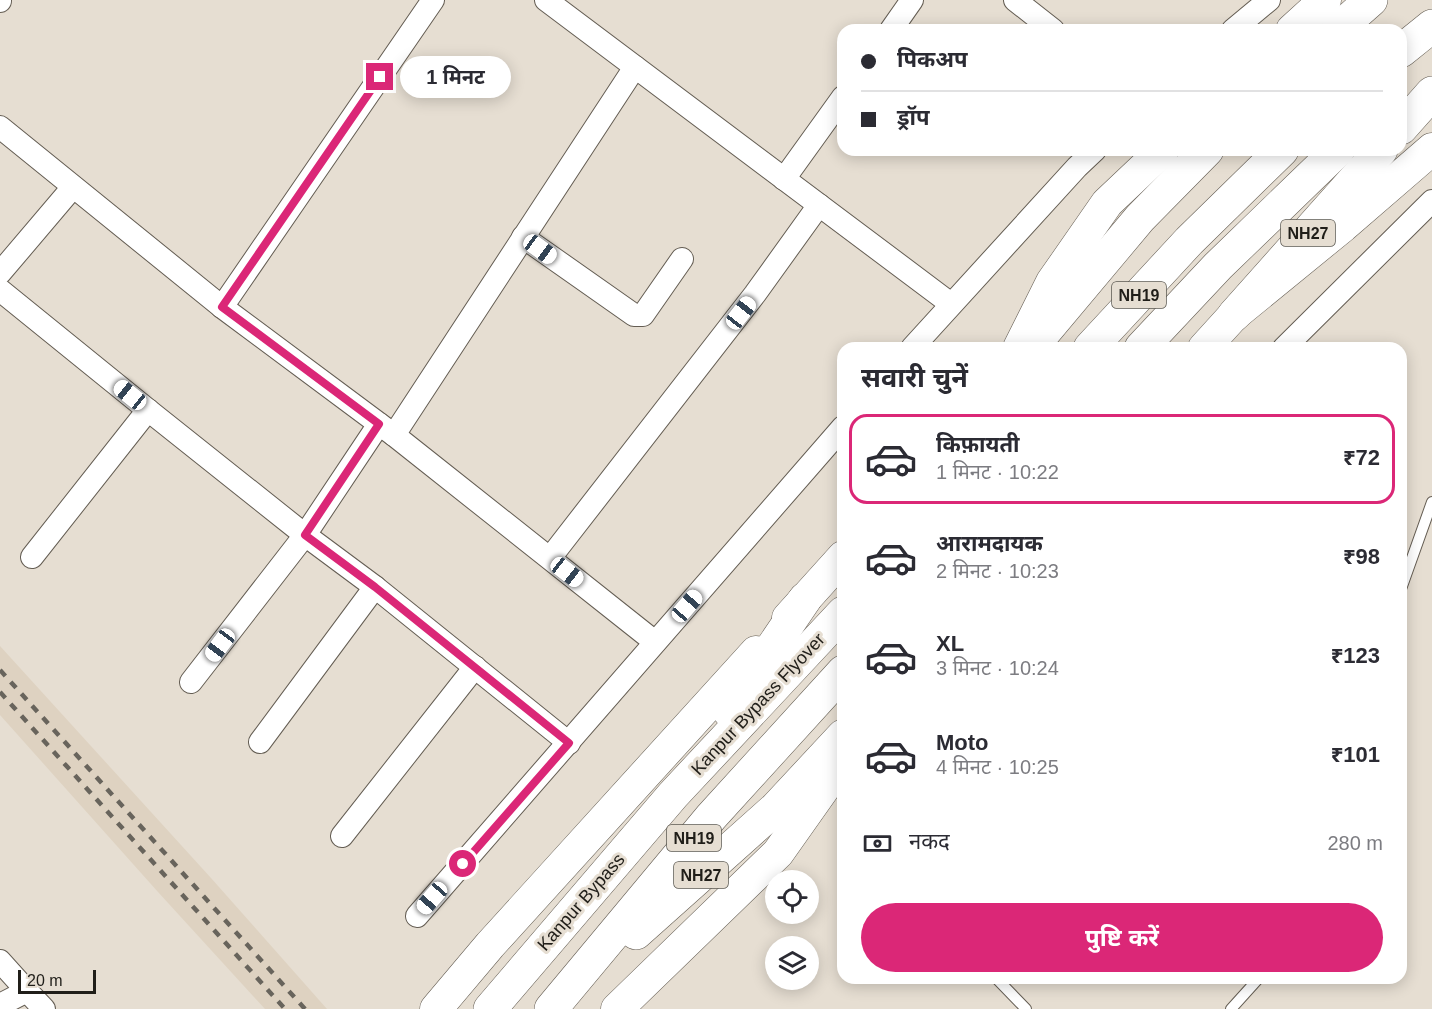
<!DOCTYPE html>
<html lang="hi">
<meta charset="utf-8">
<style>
body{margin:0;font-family:Helvetica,"Noto Sans Devanagari",sans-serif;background:#f7f7f7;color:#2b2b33;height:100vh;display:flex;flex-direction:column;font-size:22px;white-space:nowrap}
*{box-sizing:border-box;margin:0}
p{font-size:20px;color:#7c7c81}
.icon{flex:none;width:33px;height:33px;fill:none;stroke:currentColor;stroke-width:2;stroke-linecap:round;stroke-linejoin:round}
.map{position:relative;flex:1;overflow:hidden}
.drawer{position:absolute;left:837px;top:342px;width:570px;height:642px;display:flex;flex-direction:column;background:#fff;border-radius:18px;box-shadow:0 3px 15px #0003}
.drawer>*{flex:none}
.top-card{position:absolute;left:837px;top:24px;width:570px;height:132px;border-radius:18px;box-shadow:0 3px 15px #0003;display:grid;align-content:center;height:132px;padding:0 24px;background:#fff}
.buttons{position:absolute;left:765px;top:870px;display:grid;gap:12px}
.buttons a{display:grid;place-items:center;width:54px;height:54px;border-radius:50%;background:#fff;box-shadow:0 3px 15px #0003;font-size:30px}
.scale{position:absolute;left:18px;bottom:15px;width:78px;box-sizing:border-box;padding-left:6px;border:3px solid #201e19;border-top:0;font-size:16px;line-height:21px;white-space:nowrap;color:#201e19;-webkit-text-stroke:4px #e6ded2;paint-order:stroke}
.end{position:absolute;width:27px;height:27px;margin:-14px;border:8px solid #db2777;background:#fff;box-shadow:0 0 0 3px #fff}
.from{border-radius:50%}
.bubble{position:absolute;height:42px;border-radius:21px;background:#fff;box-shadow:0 3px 15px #0003;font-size:20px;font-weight:700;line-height:42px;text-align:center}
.car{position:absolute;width:18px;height:36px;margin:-18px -9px;border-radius:8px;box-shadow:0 0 4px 2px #0007;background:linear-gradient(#fff 24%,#345 0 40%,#fff 0 76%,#345 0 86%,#fff 0)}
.top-card b{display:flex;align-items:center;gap:21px;height:57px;font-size:22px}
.top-card b+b{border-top:2px solid #e1e1e2}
.top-card i{width:15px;height:15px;background:#2b2b33}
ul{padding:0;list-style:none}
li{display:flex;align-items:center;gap:18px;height:90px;margin:0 12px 9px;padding:0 12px;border:3px solid transparent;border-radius:18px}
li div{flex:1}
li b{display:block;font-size:22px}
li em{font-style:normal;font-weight:700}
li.on{border-color:#db2777}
li>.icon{width:54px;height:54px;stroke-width:1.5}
h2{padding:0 24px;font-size:27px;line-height:72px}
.pay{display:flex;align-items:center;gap:15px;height:66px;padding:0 24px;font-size:22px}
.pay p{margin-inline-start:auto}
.button{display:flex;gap:12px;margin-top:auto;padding:12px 24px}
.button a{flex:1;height:69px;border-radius:36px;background:#db2777;color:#fff;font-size:24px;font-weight:700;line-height:69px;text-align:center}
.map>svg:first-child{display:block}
.built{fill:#ded2c1}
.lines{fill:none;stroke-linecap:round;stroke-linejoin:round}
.service-casing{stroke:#645d53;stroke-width:12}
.minor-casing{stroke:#645d53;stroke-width:24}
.secondary-casing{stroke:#645d53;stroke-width:33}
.trunk-casing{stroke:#645d53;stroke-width:34}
.service{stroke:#fff;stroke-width:10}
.minor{stroke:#fff;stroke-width:22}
.secondary{stroke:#fff;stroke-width:32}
.trunk{stroke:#fff;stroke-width:33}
.rail{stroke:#68645c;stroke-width:4.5;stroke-dasharray:8 8;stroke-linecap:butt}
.route{stroke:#db2777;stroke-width:8}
.labels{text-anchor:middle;stroke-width:6;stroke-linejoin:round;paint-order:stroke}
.shield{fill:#e6ded2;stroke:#5b5850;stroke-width:1.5}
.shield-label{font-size:16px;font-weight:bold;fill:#201e19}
.street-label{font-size:18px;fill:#201e19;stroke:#e6ded2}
</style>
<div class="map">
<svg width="1432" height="1009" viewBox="0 0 1432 1009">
<rect width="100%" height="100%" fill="#e6ded2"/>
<path class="built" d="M0 646 211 878 327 1009H265L158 892 0 715Z"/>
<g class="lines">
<defs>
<g id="service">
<path d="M1401 589 1432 502"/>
<path d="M996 978 1026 1009"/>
<path d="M1231 1009 1259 978"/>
</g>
<g id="minor">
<path d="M546 0 951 304"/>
<path d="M1015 0 1053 30"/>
<path d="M0 1V0"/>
<path d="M891 30 912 0"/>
<path d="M1233 30 1269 0"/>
<path d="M0 127 222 307 394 435 655 642"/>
<path d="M784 179 843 97"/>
<path d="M523 237 634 315H643L682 259"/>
<path d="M0 273 73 187"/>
<path d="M0 290 148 410 305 535 375 587 569 743"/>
<path d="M222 307 433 0"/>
<path d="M912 348 1077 167 1095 150"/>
<path d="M1284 348 1432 201"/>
<path d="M394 435 635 67"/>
<path d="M32 557 148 410"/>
<path d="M550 558 755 294 819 205"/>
<path d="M191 682 305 535 379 424"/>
<path d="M260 742 375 587"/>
<path d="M342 836 475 667"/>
<path d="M417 916 843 427"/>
<path d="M0 961 27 991 0 1005"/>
<path d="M27 991 44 1009"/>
</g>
<g id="secondary">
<path d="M1292 30 1325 0"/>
<path d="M1019 348 1052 282 1107 203 1163 150"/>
<path d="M1204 348 1234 315 1343 226 1432 149"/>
<path d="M788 618 843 557"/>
<path d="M436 1009 490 945 756 652"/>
<path d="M617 1009 778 853 843 761"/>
</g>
<g id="trunk">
<path d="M1337 30 1371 0"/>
<path d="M1401 51 1432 26"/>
<path d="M1401 128 1432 93"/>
<path d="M1234 315 1381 150"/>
<path d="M1031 348 1140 218 1207 150"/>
<path d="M1090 348 1189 241 1282 150"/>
<path d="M1141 348 1218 266 1338 150"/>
<path d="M729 711 805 599"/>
<path d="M636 933 776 808 843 736"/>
<path d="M490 1009 673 795 843 613"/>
<path d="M551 1009 711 817 843 672"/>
</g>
</defs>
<use href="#service" class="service-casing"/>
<use href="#minor" class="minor-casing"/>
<use href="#secondary" class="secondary-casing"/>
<use href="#trunk" class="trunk-casing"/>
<use href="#service" class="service"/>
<use href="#minor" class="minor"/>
<use href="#secondary" class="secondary"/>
<use href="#trunk" class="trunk"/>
<g class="rail">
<path d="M0 670 305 1009"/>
<path d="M0 692 285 1009"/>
</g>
</g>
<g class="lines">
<path class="route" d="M380 77 222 307 379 424 305 535 375 587 569 743 463 864"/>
</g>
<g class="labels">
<g class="shield">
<rect x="1281" y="220" width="54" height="26" rx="4.5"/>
<rect x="1112" y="282" width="54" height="26" rx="4.5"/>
<rect x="667" y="825" width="54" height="26" rx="4.5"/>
<rect x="674" y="862" width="54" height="26" rx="4.5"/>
</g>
<g class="shield-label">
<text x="1308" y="239">NH27</text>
<text x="1139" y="301">NH19</text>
<text x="694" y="844">NH19</text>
<text x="701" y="881">NH27</text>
</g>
<g class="street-label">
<text transform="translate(758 704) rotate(-47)" y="6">Kanpur Bypass Flyover</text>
<text transform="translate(581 902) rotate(-49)" y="6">Kanpur Bypass</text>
</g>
</g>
</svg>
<div class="buttons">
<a><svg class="icon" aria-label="locate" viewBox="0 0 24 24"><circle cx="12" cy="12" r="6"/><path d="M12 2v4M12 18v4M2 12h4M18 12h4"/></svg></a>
<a><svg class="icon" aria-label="layers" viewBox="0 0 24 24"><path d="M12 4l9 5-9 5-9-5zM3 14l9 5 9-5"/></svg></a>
</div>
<div class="scale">20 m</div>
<i class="end from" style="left:463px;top:864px"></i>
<i class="end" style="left:380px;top:77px"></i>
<div class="bubble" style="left:400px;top:56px;width:111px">1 मिनट</div>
<i class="car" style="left:540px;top:249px;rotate:126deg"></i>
<i class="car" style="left:741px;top:313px;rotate:38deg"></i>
<i class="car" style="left:130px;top:395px;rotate:309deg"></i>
<i class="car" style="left:567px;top:572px;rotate:128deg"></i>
<i class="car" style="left:687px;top:606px;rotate:41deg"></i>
<i class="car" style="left:220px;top:645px;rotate:217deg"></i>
<i class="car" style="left:432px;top:898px;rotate:221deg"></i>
<div class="top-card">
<b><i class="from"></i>पिकअप</b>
<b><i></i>ड्रॉप</b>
</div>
<section class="drawer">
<h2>सवारी चुनें</h2>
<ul>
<li class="on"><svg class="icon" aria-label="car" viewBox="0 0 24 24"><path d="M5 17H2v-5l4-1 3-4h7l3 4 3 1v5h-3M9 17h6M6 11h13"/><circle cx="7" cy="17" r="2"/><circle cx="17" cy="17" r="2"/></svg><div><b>किफ़ायती</b><p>1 मिनट · 10:22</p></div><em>₹72</em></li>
<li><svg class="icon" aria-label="car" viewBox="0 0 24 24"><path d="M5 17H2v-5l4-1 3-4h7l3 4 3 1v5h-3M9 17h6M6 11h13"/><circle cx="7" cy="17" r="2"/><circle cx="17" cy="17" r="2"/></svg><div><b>आरामदायक</b><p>2 मिनट · 10:23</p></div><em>₹98</em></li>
<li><svg class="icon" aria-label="car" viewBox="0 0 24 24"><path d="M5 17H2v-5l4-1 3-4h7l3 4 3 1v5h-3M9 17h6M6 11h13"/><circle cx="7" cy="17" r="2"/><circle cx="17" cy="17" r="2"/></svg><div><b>XL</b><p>3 मिनट · 10:24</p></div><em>₹123</em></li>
<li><svg class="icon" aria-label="car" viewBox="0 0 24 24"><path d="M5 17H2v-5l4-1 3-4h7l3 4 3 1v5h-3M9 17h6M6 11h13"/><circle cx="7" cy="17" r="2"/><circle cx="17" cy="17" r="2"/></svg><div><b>Moto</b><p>4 मिनट · 10:25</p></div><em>₹101</em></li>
</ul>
<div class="pay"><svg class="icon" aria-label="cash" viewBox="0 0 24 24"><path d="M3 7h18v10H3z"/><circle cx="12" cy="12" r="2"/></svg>नकद<p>280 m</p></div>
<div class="button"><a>पुष्टि करें</a></div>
</section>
</div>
